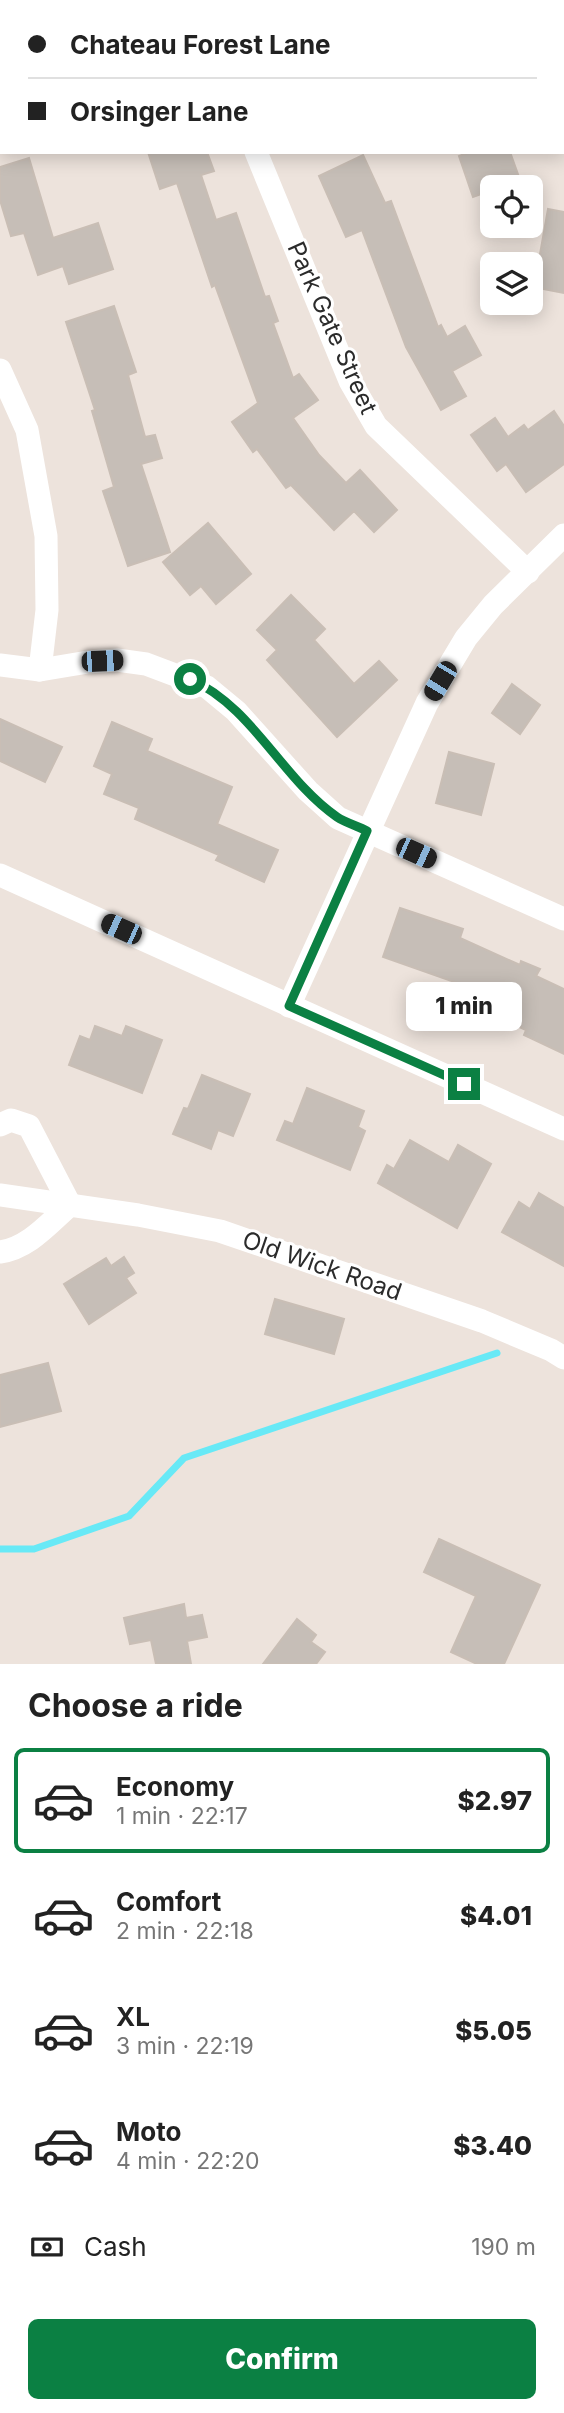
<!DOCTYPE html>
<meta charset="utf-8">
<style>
body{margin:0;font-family:Inter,sans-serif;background:#f6f6f6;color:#222;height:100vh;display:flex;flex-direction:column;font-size:26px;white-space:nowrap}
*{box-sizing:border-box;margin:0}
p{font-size:23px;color:#767676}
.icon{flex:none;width:38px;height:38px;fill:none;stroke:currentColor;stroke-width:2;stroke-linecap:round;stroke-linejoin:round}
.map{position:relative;height:1664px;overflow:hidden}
.sheet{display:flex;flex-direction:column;background:#fff;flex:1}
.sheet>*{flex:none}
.hud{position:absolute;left:0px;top:0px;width:565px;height:154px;box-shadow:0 4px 18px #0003;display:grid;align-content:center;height:154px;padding:0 28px;background:#fff}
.fabs{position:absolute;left:480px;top:175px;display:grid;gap:14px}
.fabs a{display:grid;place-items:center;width:63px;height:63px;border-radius:10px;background:#fff;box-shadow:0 4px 18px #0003;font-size:35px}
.end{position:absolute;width:32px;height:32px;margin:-16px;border:9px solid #0b8043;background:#fff;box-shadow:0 0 0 4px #fff}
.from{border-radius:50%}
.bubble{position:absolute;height:49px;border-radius:10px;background:#fff;box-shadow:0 4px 18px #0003;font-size:23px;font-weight:800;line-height:49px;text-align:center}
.car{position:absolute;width:21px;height:42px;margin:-21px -10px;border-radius:9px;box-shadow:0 0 5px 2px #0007;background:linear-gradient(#222 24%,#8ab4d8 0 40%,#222 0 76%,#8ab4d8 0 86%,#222 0)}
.hud b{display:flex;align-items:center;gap:24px;height:66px;font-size:26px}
.hud b+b{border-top:2px solid #e0e0e0}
.hud i{width:18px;height:18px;background:#222}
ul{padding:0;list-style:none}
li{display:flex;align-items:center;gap:21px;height:105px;margin:0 14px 10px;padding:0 14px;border:4px solid transparent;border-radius:10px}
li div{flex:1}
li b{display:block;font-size:26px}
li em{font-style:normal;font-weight:800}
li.selected{border-color:#0b8043}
li>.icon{width:63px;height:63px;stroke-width:1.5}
h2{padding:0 28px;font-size:32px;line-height:84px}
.pay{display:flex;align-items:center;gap:18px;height:77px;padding:0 28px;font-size:26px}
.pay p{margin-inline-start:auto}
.primary-button{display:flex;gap:14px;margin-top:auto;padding:14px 28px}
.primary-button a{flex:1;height:80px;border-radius:10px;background:#0b8043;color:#fff;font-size:28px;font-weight:800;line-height:80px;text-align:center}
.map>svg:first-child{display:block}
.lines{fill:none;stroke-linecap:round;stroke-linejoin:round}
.stream{stroke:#68e9f6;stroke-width:7}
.building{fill:#c6beb7;stroke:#c9beb5;stroke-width:2}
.street{stroke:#fff;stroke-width:23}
.route{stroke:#0b8043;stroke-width:9}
.labels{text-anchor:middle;stroke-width:6;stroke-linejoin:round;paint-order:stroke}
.street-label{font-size:24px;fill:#2b2b2b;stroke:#fff}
</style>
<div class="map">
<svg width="564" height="1664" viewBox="0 0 564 1664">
<rect width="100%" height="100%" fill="#ede3dc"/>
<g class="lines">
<path class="stream" d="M0 1549H34L129 1516 184 1458 497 1353"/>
</g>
<g class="building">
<path d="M148 152H207L214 171 201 175 216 220 236 213 265 297 269 296 278 321 273 323 293 378 299 374 318 400 293 418 319 455 346 483 360 470 397 510 374 532 354 511 334 530 291 485 286 488 257 449 253 452 232 422 258 403 215 285 212 287 177 183 160 189Z"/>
<path d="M469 152H510L520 180 500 187H492V190L473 197 459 156Z"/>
<path d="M363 155 385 203 391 201 438 327 441 325 447 337 465 326 481 355 452 371 466 396 441 410 406 347 362 230 346 237 319 176Z"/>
<path d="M29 158 53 238 98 223 113 269 69 284 63 266 38 275 24 233 11 236 0 200V167Z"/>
<path d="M548 209 564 212V293L538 288 541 272 537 271Z"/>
<path d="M114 306 136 372 128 375 145 437 155 435 162 458 141 464 170 552 128 566 103 491 114 487 92 411 95 410 66 322Z"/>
<path d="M554 411 564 426V464L526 492 506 464 497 471 471 435 495 418 508 437 524 425 528 430Z"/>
<path d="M208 523 251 574 216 604 201 586 190 595 163 562Z"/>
<path d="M291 595 325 629 314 640 354 684 379 661 397 680 337 737 267 660 277 650 257 630Z"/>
<path d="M512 684 540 705 520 734 492 713Z"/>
<path d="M0 719 62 747 45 782 0 761Z"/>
<path d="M112 722 152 739 147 751 232 787 217 824 278 850 264 882 216 860 219 855 135 819 139 808 104 794 112 774 94 766Z"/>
<path d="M449 752 494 764 481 815 436 803Z"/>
<path d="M400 908 463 929 460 938 520 965 521 961 540 969 536 976 564 989V1054L524 1035 526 1030 479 1009 484 997 462 988 463 985 383 957Z"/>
<path d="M95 1026 122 1036 126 1026 162 1040 142 1093 69 1065 80 1036 90 1040Z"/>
<path d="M202 1075 250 1094 233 1136 218 1130 211 1149 173 1134 184 1108 188 1109Z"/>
<path d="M307 1088 364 1111 358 1127 365 1131 350 1170 277 1140 285 1121 293 1124Z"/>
<path d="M410 1140 449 1162 458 1145 491 1164 457 1228 378 1183 387 1165 394 1169Z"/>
<path d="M539 1193 564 1208V1266L502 1232 519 1202 530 1209Z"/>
<path d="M124 1257 134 1273 126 1278 136 1293 89 1324 64 1284 106 1258 111 1266Z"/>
<path d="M275 1299 344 1319 334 1354 265 1334Z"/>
<path d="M48 1363 61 1411 0 1427V1375Z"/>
<path d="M439 1539 540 1585 504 1664H477L451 1652 476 1596 424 1572Z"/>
<path d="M184 1604 186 1618 202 1615 207 1637 187 1641 191 1664H156L151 1640 130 1644 124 1618Z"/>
<path d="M297 1619 316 1635 311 1642 325 1652 316 1664H263Z"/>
</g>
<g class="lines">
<g class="street">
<path d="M337 0 351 2"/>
<path d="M231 2V0"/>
<path d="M558 2V0"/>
<path d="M256 152 350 381 376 426 528 572"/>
<path d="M0 370 27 430 46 536 47 610 40 670"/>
<path d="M0 665 40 670 88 662 117 660 146 664 207 687 236 711 308 791 338 818 564 919"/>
<path d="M0 875 564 1129"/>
<path d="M289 1006 427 703 466 638 493 605 564 535"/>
<path d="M0 1125 11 1120 29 1126 70 1205C49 1223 29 1248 0 1252"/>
<path d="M0 1195 138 1215 220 1231 482 1321 551 1350 564 1358"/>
</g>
</g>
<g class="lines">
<path class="route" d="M190 679C253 707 282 779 337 817 346 823 358 826 367 831L289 1006 464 1084"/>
</g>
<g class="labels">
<g class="street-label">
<text transform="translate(332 328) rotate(66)" y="8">Park Gate Street</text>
<text transform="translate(322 1266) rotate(19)" y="8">Old Wick Road</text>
</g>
</g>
</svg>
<div class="fabs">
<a><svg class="icon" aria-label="locate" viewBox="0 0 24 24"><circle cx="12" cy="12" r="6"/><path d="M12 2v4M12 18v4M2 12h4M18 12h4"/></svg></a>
<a><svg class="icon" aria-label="layers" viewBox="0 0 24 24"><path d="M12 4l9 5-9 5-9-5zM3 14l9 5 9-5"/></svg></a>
</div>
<i class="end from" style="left:190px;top:679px"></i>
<i class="end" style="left:464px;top:1084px"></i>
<div class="bubble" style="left:406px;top:982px;width:116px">1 min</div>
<i class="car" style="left:102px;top:661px;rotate:88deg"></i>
<i class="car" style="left:440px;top:681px;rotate:211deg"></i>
<i class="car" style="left:416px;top:853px;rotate:114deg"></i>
<i class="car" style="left:121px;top:929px;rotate:294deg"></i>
<div class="hud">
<b><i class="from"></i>Chateau Forest Lane</b>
<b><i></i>Orsinger Lane</b>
</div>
</div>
<section class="sheet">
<h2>Choose a ride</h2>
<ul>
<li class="selected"><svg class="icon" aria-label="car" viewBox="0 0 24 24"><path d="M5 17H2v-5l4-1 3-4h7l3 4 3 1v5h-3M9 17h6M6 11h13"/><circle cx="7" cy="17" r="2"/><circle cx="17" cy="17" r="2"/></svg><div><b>Economy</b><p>1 min · 22:17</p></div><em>$2.97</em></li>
<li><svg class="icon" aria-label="car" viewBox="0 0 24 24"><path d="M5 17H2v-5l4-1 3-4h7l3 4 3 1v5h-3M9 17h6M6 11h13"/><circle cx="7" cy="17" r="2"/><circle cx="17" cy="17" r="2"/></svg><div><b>Comfort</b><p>2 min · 22:18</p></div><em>$4.01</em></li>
<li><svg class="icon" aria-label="car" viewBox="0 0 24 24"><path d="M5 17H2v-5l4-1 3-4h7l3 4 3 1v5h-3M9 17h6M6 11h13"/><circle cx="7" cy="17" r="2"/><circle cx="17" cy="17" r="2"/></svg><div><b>XL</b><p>3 min · 22:19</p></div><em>$5.05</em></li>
<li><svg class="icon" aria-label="car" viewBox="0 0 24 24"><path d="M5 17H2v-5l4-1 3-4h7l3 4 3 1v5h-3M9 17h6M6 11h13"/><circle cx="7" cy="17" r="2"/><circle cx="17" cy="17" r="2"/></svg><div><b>Moto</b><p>4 min · 22:20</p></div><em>$3.40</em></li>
</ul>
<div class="pay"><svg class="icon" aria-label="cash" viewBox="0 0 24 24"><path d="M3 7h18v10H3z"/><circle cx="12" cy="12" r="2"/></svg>Cash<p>190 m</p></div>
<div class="primary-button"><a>Confirm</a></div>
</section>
